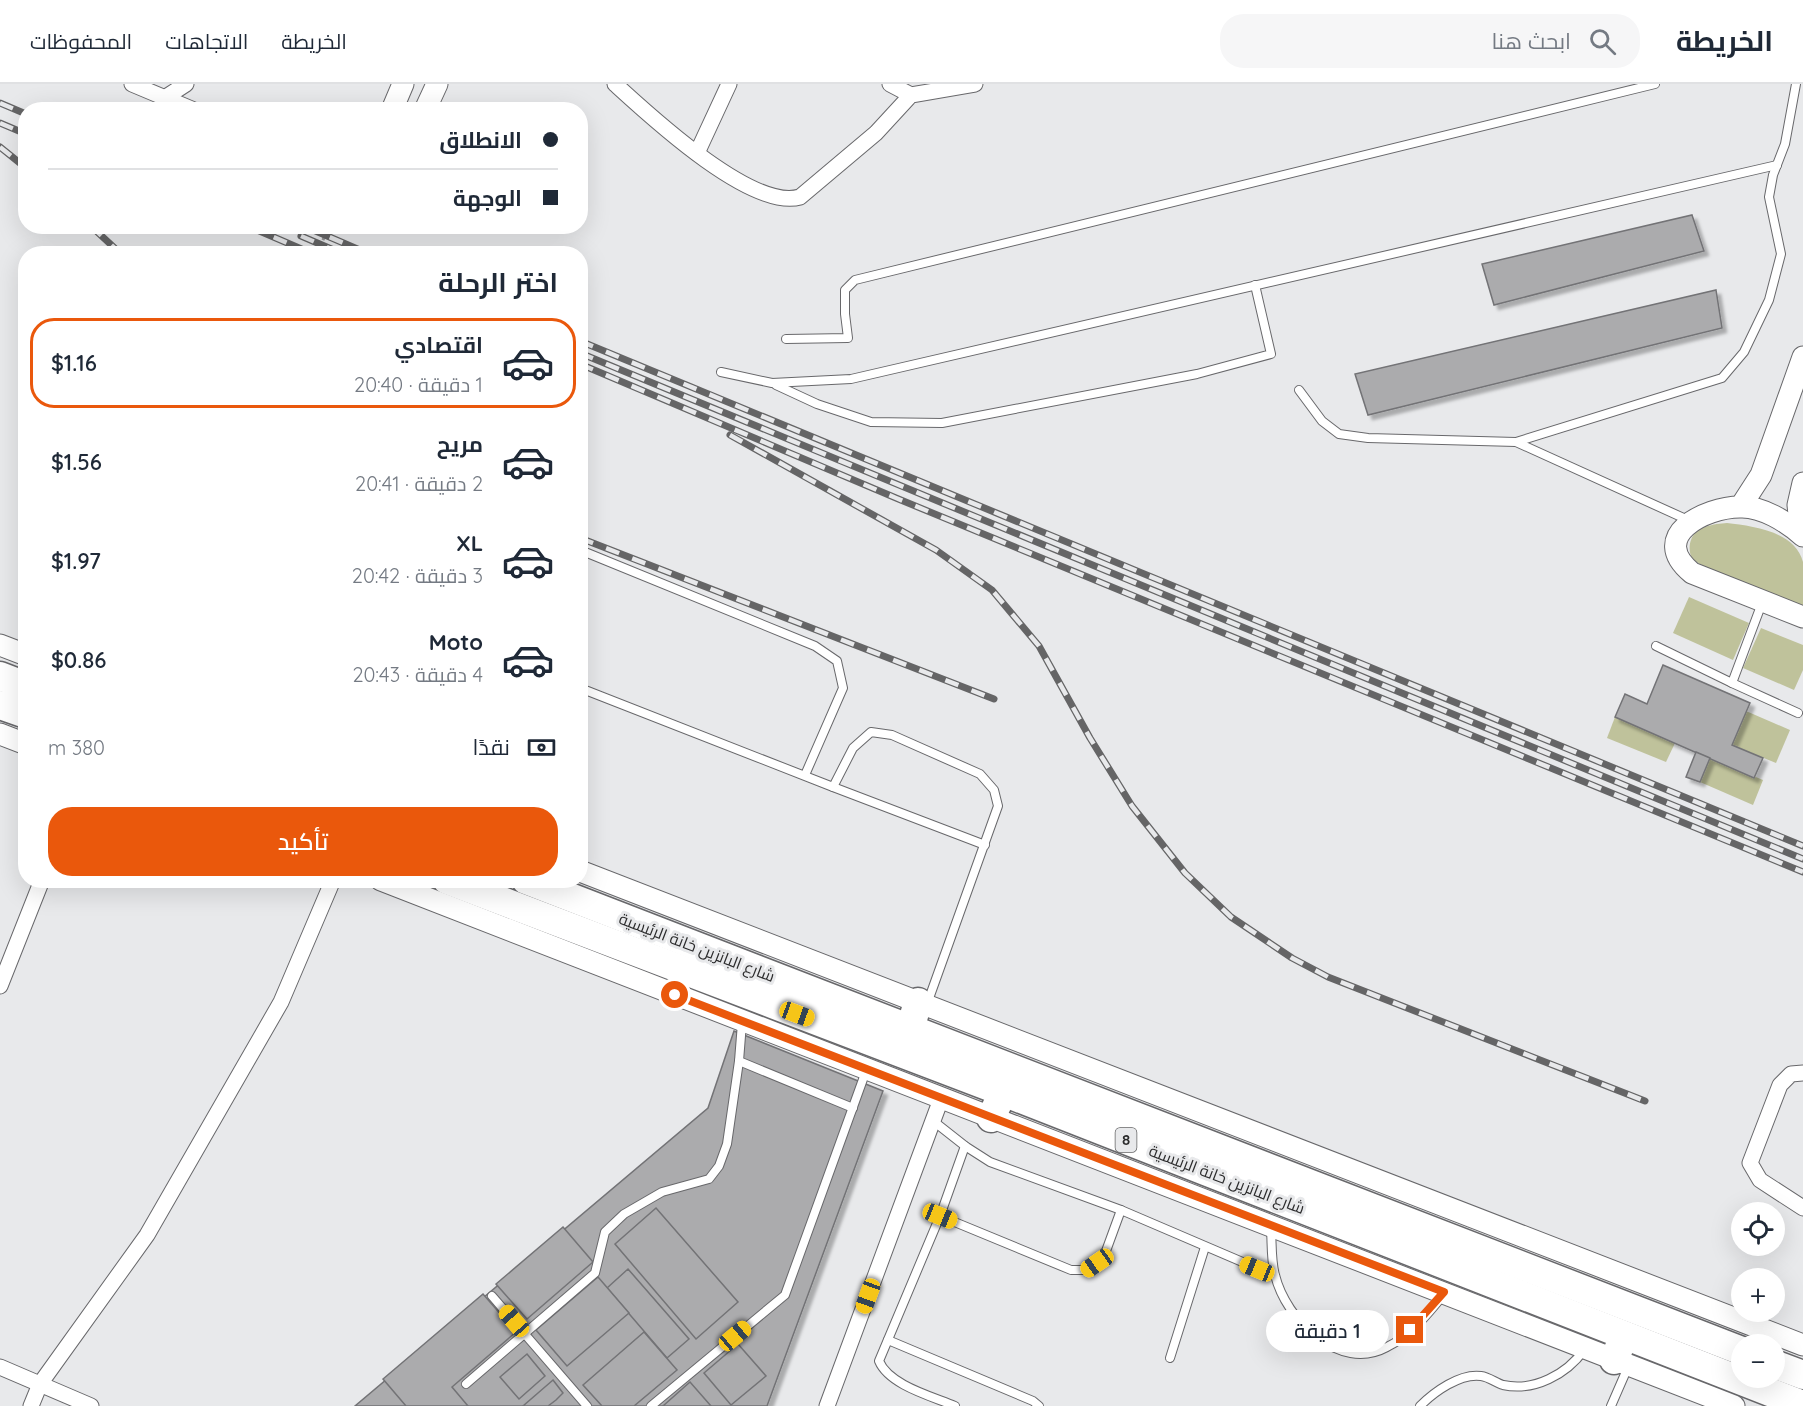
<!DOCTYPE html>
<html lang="ar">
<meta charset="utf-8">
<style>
body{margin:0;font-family:Quicksand,Cairo,sans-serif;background:#f6f6f7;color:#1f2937;direction:rtl;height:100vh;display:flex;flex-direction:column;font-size:22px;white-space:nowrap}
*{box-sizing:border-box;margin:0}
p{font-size:20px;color:#747a83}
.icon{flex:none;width:33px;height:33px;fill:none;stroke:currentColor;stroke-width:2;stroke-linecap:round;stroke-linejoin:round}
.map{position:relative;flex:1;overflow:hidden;direction:ltr}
.drawer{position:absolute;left:18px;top:162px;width:570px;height:642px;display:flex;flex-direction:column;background:#fff;border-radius:24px;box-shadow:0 6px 24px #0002;direction:rtl}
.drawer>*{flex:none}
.hud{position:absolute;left:18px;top:18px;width:570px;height:132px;border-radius:24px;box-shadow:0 6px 24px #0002;direction:rtl;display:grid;align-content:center;height:132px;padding:0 30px;background:#fff}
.buttons{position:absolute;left:1731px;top:1118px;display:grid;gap:12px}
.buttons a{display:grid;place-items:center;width:54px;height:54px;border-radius:50%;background:#fff;box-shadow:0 6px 24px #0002;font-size:30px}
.end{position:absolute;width:27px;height:27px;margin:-14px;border:8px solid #ea580c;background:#fff;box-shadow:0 0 0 3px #fff}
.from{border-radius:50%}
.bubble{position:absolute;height:42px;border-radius:21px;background:#fff;box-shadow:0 6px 24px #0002;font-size:20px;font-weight:600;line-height:42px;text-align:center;direction:rtl}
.car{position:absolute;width:18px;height:36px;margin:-18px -9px;border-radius:8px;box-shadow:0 0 4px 2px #0007;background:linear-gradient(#f5c518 24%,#345 0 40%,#f5c518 0 76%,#345 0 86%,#f5c518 0)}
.hud b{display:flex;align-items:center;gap:21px;height:57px;font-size:22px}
.hud b+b{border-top:2px solid #e0e1e3}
.hud i{width:15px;height:15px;background:#1f2937}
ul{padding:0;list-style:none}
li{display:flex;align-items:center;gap:18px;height:90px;margin:0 12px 9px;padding:0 18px;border:3px solid transparent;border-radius:24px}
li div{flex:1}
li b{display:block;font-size:22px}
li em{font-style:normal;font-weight:600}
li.on{border-color:#ea580c}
li>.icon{width:54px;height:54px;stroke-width:1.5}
h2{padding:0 30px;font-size:27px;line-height:72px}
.pay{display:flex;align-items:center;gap:15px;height:66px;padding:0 30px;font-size:22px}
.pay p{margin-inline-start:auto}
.cta{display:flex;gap:12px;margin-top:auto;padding:12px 30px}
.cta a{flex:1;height:69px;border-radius:24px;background:#ea580c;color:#fff;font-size:24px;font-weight:600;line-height:69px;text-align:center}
header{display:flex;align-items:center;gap:36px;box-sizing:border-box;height:84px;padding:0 30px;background:#fff;border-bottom:2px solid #e0e1e3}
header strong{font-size:28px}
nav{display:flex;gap:33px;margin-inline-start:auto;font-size:21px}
.search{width:420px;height:54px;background:#f6f6f7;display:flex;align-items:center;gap:15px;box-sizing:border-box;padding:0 21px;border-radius:24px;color:#747a83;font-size:22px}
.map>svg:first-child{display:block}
.green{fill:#bfc29b}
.building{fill:#ababad;stroke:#737376;stroke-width:1.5;filter:url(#shadow)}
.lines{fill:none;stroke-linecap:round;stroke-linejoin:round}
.lane-casing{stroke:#68686b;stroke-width:10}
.street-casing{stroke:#68686b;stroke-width:17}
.secondary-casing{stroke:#68686b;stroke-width:23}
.highway-casing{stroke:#68686b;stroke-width:31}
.path{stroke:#949496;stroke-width:3;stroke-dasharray:3 4.5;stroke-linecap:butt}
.lane{stroke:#fff;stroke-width:8}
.street{stroke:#fff;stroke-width:15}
.secondary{stroke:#fff;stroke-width:21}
.highway{stroke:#fff;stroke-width:28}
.rail-casing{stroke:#656566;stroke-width:7}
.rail{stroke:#e8e9eb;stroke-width:4.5;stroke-dasharray:14;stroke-linecap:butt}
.route{stroke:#ea580c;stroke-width:8}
.labels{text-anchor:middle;stroke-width:6;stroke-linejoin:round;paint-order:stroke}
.shield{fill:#e8e9eb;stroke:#646465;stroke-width:1.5}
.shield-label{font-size:15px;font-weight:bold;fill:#2b2b2c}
.street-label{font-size:16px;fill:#2b2b2c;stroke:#e8e9eb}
</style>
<header>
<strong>الخريطة</strong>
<div class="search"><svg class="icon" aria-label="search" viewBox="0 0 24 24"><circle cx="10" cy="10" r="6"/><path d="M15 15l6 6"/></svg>ابحث هنا</div>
<nav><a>الخريطة</a><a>الاتجاهات</a><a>المحفوظات</a></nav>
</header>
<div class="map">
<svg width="1803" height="1322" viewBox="0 0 1803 1322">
<defs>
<filter id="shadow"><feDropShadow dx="4.5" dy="4.5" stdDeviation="1.5" flood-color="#0004"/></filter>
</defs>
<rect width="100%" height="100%" fill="#e8e9eb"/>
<g class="green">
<path d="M1727 439C1752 442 1795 447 1803 478 1803 491 1803 508 1803 521 1785 517 1701 486 1692 474 1689 469 1689 461 1691 456 1696 442 1714 440 1727 439Z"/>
<path d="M1689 513 1749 539 1733 576 1673 549Z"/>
<path d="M1761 544 1803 561V586L1794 606 1743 584Z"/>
<path d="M1746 627 1790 646 1776 679 1732 661Z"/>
<path d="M1615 633 1675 659 1666 678 1607 654Z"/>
<path d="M1710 674 1763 696 1753 721 1700 698Z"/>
</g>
<g class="building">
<path d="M1692 131 1704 167 1494 221 1482 180Z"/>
<path d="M1716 206 1722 244 1368 331 1355 290Z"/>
<path d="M1663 581 1750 619 1732 661 1763 674 1754 694 1615 633 1625 610 1647 620Z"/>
<path d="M1696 668 1710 674 1700 698 1686 693Z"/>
<path d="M734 947 883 1007 767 1322H355L708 1024Z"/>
<path d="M656 1124 738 1218 696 1255 615 1160Z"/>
<path d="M563 1143 593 1178 527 1235 496 1200Z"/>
<path d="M628 1185 689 1255 667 1274 607 1204Z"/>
<path d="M598 1193 629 1229 567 1282 536 1246Z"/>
<path d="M483 1210 516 1248 452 1303 468 1322H406L383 1295Z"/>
<path d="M644 1248 677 1286 634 1322H602L583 1301Z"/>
<path d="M738 1260 766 1292 731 1321 704 1289Z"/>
<path d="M527 1270 545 1292 519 1315 500 1293Z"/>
<path d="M553 1296 563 1309 556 1316 548 1322H523Z"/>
<path d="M690 1298 711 1322H663Z"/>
</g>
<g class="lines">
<defs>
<g id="lane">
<path d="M786 255 848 254 845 230V206L855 196 1655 0"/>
<path d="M721 288 772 299 851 295 1777 81"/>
<path d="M776 301 817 320 871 338 942 339 1197 290 1271 270 1255 201"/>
<path d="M1299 306 1322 337 1339 350 1368 354 1516 358 1688 436"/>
<path d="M1516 358 1722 294 1744 268 1769 216 1781 170 1769 113 1773 91 1785 60 1796 0"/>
<path d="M580 466 815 562 837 577 843 604 805 691"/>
<path d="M1762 519 1732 599 1798 629"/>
<path d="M1656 562 1732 599"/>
<path d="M580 604 833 703 853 664 871 648 892 651 980 690 994 706 998 722 927 920"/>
<path d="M833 703 985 761"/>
<path d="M742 939 739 977 853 1024"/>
<path d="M932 1036 965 1062 990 1078 1121 1126 1275 1192"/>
<path d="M940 1132 1071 1186H1087L1106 1167 1121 1126"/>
<path d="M1271 1146C1272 1160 1271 1177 1275 1191 1286 1236 1339 1289 1387 1263 1410 1252 1429 1229 1444 1210"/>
<path d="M492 1212 587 1322"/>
<path d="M888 1256 1033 1317 1039 1322"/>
<path d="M1170 1274 1205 1163"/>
<path d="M466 1300 595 1189 605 1148 624 1130 662 1108 709 1095 719 1082 727 1060 739 977"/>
<path d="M651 1322 785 1211 866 987"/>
<path d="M955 1322C931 1312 889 1301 879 1277L940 1132 965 1062"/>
<path d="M1420 1322C1434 1308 1460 1289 1481 1292 1489 1293 1496 1299 1503 1301 1534 1308 1567 1290 1584 1266"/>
<path d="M1611 1322 1628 1283"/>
</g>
<g id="street">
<path d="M132 0 194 26"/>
<path d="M615 0C650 32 752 127 800 113L876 49 911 11 975 0"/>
<path d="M890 0 911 11"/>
<path d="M166 13 186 0"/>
<path d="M697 69 729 0"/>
<path d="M0 902 42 796"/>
<path d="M1803 989 1791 990 1780 1001 1750 1079 1760 1096 1803 1124"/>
<path d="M0 1283 91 1322"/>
<path d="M31 1322 40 1300 147 1151 281 918 333 796"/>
<path d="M827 1322 941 1015"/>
</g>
<g id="secondary">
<path d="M392 26 403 0"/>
<path d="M425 26 437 0"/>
<path d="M1741 422 1761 391 1803 273"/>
<path d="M1801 449 1798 421 1803 399"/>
<path d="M1803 452C1787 438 1762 422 1740 423 1705 423 1647 452 1692 489L1803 533"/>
<path d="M0 561 26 571"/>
<path d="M0 650 26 660"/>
<path d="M580 787 1803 1261"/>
<path d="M381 796 1734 1322"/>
</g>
<g id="highway">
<path d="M0 592 26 602"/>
<path d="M0 621 26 630"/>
<path d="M447 796 1003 1008 1803 1321"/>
<path d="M526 796 1742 1267"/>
<path d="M910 945 918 918"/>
<path d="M991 1034 1003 1008"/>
<path d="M1614 1276 1624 1252"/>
<path d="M1774 1280 1803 1291"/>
</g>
</defs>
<use href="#lane" class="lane-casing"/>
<use href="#street" class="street-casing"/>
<use href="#secondary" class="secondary-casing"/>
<use href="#highway" class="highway-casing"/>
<path class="path" d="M317 170 329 142"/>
<use href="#lane" class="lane"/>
<use href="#street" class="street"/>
<use href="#secondary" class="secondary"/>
<use href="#highway" class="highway"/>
<defs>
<g id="rail">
<path d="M0 19 26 30"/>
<path d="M0 39 26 50"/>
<path d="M0 63 26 84"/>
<path d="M91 142 121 170"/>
<path d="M248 142 313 170"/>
<path d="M304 142 369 170"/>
<path d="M301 152 343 170"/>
<path d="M580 257 1803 762"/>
<path d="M580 269 1803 775"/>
<path d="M580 280 896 414 1803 788"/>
<path d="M730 351 936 466 992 506 1039 562 1090 654 1132 722 1185 789 1231 833 1292 874 1328 893 1645 1017"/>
<path d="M580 454 994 615"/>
</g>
</defs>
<use href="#rail" class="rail-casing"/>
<use href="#rail" class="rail"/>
</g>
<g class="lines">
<path class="route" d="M675 911 1444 1208 1410 1246"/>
</g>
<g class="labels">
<rect class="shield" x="1115.5" y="1044" width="21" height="24" rx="4.5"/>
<g class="shield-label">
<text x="1126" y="1061">8</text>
</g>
<g class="street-label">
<text transform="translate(697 863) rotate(21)" y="6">شارع البانزين خانة الرئيسية</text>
<text transform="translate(1227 1095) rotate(21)" y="6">شارع البانزين خانة الرئيسية</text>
</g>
</g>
</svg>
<div class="buttons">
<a><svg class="icon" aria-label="locate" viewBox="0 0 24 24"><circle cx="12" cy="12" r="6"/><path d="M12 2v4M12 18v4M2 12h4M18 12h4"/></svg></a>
<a>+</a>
<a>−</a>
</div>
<i class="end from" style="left:675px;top:911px"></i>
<i class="end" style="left:1410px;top:1246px"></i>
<div class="bubble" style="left:1266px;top:1226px;width:123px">1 دقيقة</div>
<i class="car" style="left:797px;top:930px;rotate:110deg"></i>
<i class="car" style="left:940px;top:1132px;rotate:112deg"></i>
<i class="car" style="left:1097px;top:1179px;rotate:235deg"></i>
<i class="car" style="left:1257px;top:1185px;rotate:292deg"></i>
<i class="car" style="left:868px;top:1212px;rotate:200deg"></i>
<i class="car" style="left:514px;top:1237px;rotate:319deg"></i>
<i class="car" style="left:735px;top:1252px;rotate:50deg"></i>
<div class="hud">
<b><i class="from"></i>الانطلاق</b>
<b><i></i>الوجهة</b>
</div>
<section class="drawer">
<h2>اختر الرحلة</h2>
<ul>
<li class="on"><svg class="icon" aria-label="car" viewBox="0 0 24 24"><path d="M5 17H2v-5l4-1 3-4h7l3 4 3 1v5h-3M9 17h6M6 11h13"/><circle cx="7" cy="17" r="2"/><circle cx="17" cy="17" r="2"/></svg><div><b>اقتصادي</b><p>1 دقيقة · 20:40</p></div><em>$1.16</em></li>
<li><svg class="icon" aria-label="car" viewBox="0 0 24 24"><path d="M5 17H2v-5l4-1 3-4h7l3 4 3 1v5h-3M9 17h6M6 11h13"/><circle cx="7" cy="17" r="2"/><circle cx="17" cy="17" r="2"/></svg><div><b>مريح</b><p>2 دقيقة · 20:41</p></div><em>$1.56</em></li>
<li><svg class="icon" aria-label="car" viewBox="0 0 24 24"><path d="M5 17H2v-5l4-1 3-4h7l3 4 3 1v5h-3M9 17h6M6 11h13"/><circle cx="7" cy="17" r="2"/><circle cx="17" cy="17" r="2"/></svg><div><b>XL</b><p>3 دقيقة · 20:42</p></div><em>$1.97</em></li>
<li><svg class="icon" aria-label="car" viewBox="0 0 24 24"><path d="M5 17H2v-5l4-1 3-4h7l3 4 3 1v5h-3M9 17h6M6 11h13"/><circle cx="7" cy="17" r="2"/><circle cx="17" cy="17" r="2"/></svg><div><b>Moto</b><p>4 دقيقة · 20:43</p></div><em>$0.86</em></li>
</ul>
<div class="pay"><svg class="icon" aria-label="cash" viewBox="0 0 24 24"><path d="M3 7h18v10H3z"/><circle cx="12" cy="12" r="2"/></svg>نقدًا<p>380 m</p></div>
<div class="cta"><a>تأكيد</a></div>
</section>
</div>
